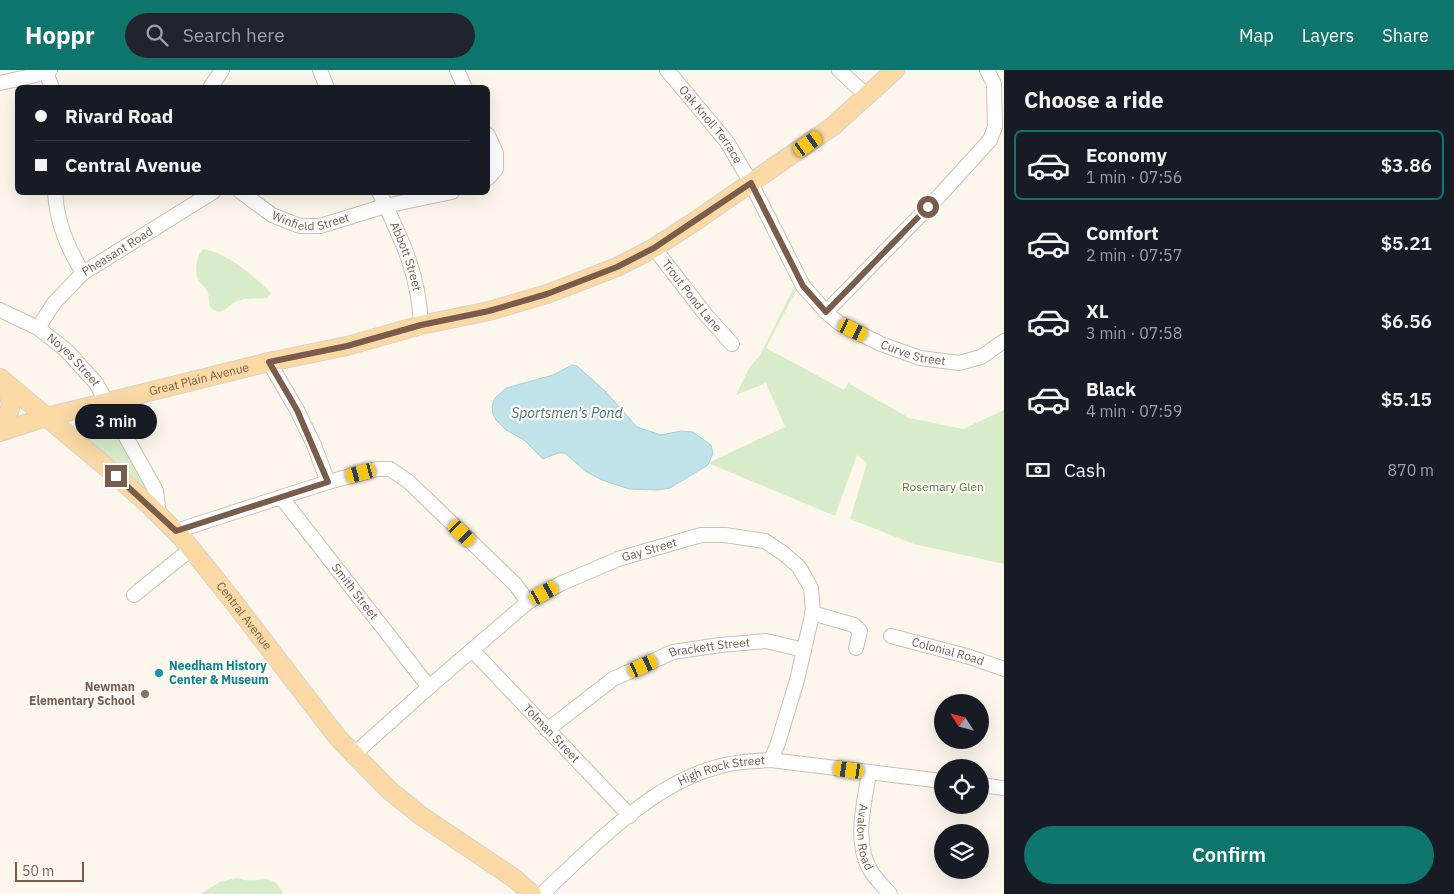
<!DOCTYPE html>
<meta charset="utf-8">
<style>
body{margin:0;font-family:"IBM Plex Sans",sans-serif;background:#20242c;color:#f1f3f6;height:100vh;display:flex;flex-direction:column;font-size:19px;white-space:nowrap}
*{box-sizing:border-box;margin:0}
p{font-size:16px;color:#9ea1a6}
.icon{flex:none;width:28px;height:28px;fill:none;stroke:currentColor;stroke-width:2;stroke-linecap:round;stroke-linejoin:round}
.map{position:relative;flex:1;overflow:hidden}
.side{display:flex;flex-direction:column;background:#171b24;width:450px}
.side>*{flex:none}
.hud{position:absolute;left:15px;top:15px;width:475px;height:110px;border-radius:8px;box-shadow:0 5px 20px #0002;display:grid;align-content:center;height:110px;padding:0 20px;background:#171b24}
.needle{width:32px;rotate:306deg}
.tools{position:absolute;left:934px;top:624px;display:grid;gap:10px}
.tools a{display:grid;place-items:center;width:55px;height:55px;border-radius:50%;background:#171b24;box-shadow:0 5px 20px #0002;font-size:25px}
.scale{position:absolute;left:15px;bottom:12px;width:69px;box-sizing:border-box;padding-left:5px;border:2px solid #7a5c4d;border-top:0;font-size:14px;line-height:18px;white-space:nowrap;color:#7a5c4d;-webkit-text-stroke:4px #fffaf3;paint-order:stroke}
.end{position:absolute;width:22px;height:22px;margin:-11px;border:6px solid #7a5c4d;background:#fff;box-shadow:0 0 0 2px #fff}
.from{border-radius:50%}
.bubble{position:absolute;height:35px;border-radius:18px;background:#171b24;box-shadow:0 5px 20px #0002;font-size:16px;font-weight:600;line-height:35px;text-align:center}
.car{position:absolute;width:15px;height:30px;margin:-15px -8px;border-radius:6px;box-shadow:0 0 4px 1px #0007;background:linear-gradient(#f5c518 24%,#345 0 40%,#f5c518 0 76%,#345 0 86%,#f5c518 0)}
.hud b{display:flex;align-items:center;gap:18px;height:48px;font-size:19px}
.hud b+b{border-top:1px solid #363941}
.hud i{width:12px;height:12px;background:#f1f3f6}
ul{padding:0;list-style:none}
li{display:flex;align-items:center;gap:15px;height:70px;margin:0 10px 8px;padding:0 10px;border:2px solid transparent;border-radius:8px}
li div{flex:1}
li b{display:block;font-size:19px}
li em{font-style:normal;font-weight:600}
li.current{border-color:#0f766e}
li>.icon{width:45px;height:45px;stroke-width:1.5}
h2{padding:0 20px;font-size:22px;line-height:60px}
.pay{display:flex;align-items:center;gap:12px;height:55px;padding:0 20px;font-size:19px}
.pay p{margin-inline-start:auto}
.button{display:flex;gap:10px;margin-top:auto;padding:10px 20px}
.button a{flex:1;height:58px;border-radius:30px;background:#0f766e;color:#fff;font-size:20px;font-weight:600;line-height:58px;text-align:center}
header{display:flex;align-items:center;gap:30px;box-sizing:border-box;height:70px;padding:0 25px;background:#0f766e;color:#fff}
header strong{font-size:24px}
nav{display:flex;gap:28px;margin-inline-start:auto;font-size:18px}
.search{width:350px;height:45px;background:#20242c;display:flex;align-items:center;gap:12px;box-sizing:border-box;padding:0 18px;border-radius:28px;color:#9ea1a6;font-size:19px}
main{display:flex;flex:1;min-height:0}
.map>svg:first-child{display:block}
.green{fill:#d8ecc9}
.water{fill:#bfe3e8;stroke:#a5d3da}
.lines{fill:none;stroke-linecap:round;stroke-linejoin:round}
.minor-casing{stroke:#d1beb0;stroke-width:16}
.major-casing{stroke:#dad1cd;stroke-width:20}
.minor{stroke:#fff;stroke-width:14}
.major{stroke:#fbd9a5;stroke-width:18}
.route{stroke:#7a5c4d;stroke-width:6}
.culture-dot{fill:#0f9aa8;stroke:#fffaf3;stroke-width:2}
.education-dot{fill:#8d6e63;stroke:#fffaf3;stroke-width:2}
.labels{text-anchor:middle;stroke-width:4.5;stroke-linejoin:round;paint-order:stroke}
.street-label{font-size:12px;fill:#7a5c4d;stroke:#fffaf3}
.park-label{font-size:12px;fill:#537a41;stroke:#fffaf3}
.culture-label{font-size:12px;font-weight:bold;fill:#0d838f;stroke:#fffaf3;text-anchor:start}
.education-label{font-size:12px;font-weight:bold;fill:#785e54;stroke:#fffaf3;text-anchor:end}
.water-label{font-size:14px;font-style:italic;fill:#437c86;stroke:#fffaf3}
</style>
<header>
<strong>Hoppr</strong>
<div class="search"><svg class="icon" aria-label="search" viewBox="0 0 24 24"><circle cx="10" cy="10" r="6"/><path d="M15 15l6 6"/></svg>Search here</div>
<nav><a>Map</a><a>Layers</a><a>Share</a></nav>
</header>
<main>
<div class="map">
<svg width="1004" height="824" viewBox="0 0 1004 824">
<rect width="100%" height="100%" fill="#fdf6ec"/>
<g class="green">
<path d="M203 179C230 184 252 205 271 223L267 228C256 229 243 227 233 233 227 237 224 243 216 241 206 238 211 228 207 221 205 217 200 213 198 209 194 201 197 184 203 179Z"/>
<path d="M796 213 798 217 766 278 844 320 848 313 909 348 963 359 1004 340V494L914 474 850 449 867 393 857 385 835 446 708 393 785 357 766 313 736 325 749 298 760 285Z"/>
<path d="M113 351 152 427 75 361Z"/>
<path d="M237 808C256 816 273 799 283 824H200L220 812Z"/>
</g>
<path class="water" d="M572 295 577 296 605 321 637 357 661 365 681 361 693 362 711 375 713 383 708 395 670 418 658 420 629 419 602 410 585 401 565 383H558L543 389 524 370 506 360 496 350 493 344 492 336 495 328 506 318 553 305Z"/>
<g class="lines">
<defs>
<g id="minor">
<path d="M320 0 327 18"/>
<path d="M457 0 465 18"/>
<path id="s1" d="M667 0 727 72 751 113 803 216 826 242 839 253 881 274 920 288 959 293 981 287 1004 271"/>
<path d="M839 0 867 26"/>
<path d="M46 2 52 18"/>
<path d="M0 13 32 6 50 0"/>
<path d="M210 18 222 0"/>
<path d="M488 65 496 83V99L488 108"/>
<path d="M55 122C57 153 67 177 83 203"/>
<path id="s2" d="M241 122 272 145 300 156H320L385 136 452 122"/>
<path id="s3" d="M379 122C401 168 419 203 421 255"/>
<path id="s4" d="M654 178 706 245 732 274"/>
<path id="s5" d="M0 240 38 258 66 280 96 313 156 421 159 445"/>
<path d="M826 242 940 125 990 70 995 57 994 14 987 0"/>
<path id="s6" d="M38 258 54 233 83 203 213 122"/>
<path d="M269 292 297 340 314 375 328 412"/>
<path id="s7" d="M281 427 429 617"/>
<path d="M176 461 328 412 377 399H390L409 412 515 514 528 532"/>
<path d="M134 525 191 479"/>
<path d="M812 543 854 555 860 561 856 578"/>
<path id="s8" d="M891 566 970 587 1004 599"/>
<path id="s9" d="M472 580 630 746"/>
<path id="s10" d="M547 660 613 609 673 582 720 575 766 571 804 580"/>
<path id="s11" d="M353 685 429 617 528 532 560 514 618 489 701 465H725L765 471 783 483 799 497 811 518 813 541 797 610 778 673 771 690"/>
<path id="s12" d="M869 703C864 735 853 774 872 803 877 810 884 817 890 824"/>
<path d="M980 715 1004 718"/>
<path id="s13" d="M542 824C590 779 649 716 714 698 732 692 752 691 771 690L942 711"/>
</g>
<g id="major">
<path id="s14" d="M0 308 105 396 148 434 184 470 229 526 338 668 389 720 420 745 515 809 532 824"/>
<path d="M0 356C15 338 12 330 3 311"/>
<path id="s15" d="M0 362 46 347 108 332 269 292 347 276 421 255 489 241 547 224 617 197 654 178 697 150 833 56 895 0"/>
</g>
</defs>
<use href="#minor" class="minor-casing"/>
<use href="#major" class="major-casing"/>
<use href="#minor" class="minor"/>
<use href="#major" class="major"/>
</g>
<g class="lines">
<path class="route" d="M116 406 176 461 328 412 297 340 269 292 347 276 421 255 489 241 547 224 617 197 654 178 751 113 803 216 826 242 928 137"/>
</g>
<circle class="culture-dot" cx="159" cy="603" r="5"/>
<circle class="education-dot" cx="145" cy="624" r="5"/>
<g class="labels">
<g class="street-label">
<text dy="4" stroke="none"><textPath href="#s1" startOffset="70">Oak Knoll Terrace</textPath></text>
<text dy="4" stroke="none"><textPath href="#s2" startOffset="79">Winfield Street</textPath></text>
<text dy="4" stroke="none"><textPath href="#s6" startOffset="112">Pheasant Road</textPath></text>
<text dy="4" stroke="none"><textPath href="#s3" startOffset="70">Abbott Street</textPath></text>
<text dy="4" stroke="none"><textPath href="#s4" startOffset="61">Trout Pond Lane</textPath></text>
<text dy="4" stroke="none"><textPath href="#s1" startOffset="389">Curve Street</textPath></text>
<text dy="4" stroke="none"><textPath href="#s5" startOffset="90">Noyes Street</textPath></text>
<text dy="4" stroke="none"><textPath href="#s15" startOffset="206">Great Plain Avenue</textPath></text>
<text dy="4" stroke="none"><textPath href="#s11" startOffset="365">Gay Street</textPath></text>
<text dy="4" stroke="none"><textPath href="#s7" startOffset="120">Smith Street</textPath></text>
<text dy="4" stroke="none"><textPath href="#s14" startOffset="342">Central Avenue</textPath></text>
<text dy="4" stroke="none"><textPath href="#s10" startOffset="186">Brackett Street</textPath></text>
<text dy="4" stroke="none"><textPath href="#s8" startOffset="59">Colonial Road</textPath></text>
<text dy="4" stroke="none"><textPath href="#s9" startOffset="115">Tolman Street</textPath></text>
<text dy="4" stroke="none"><textPath href="#s13" startOffset="222">High Rock Street</textPath></text>
<text dy="4" stroke="none"><textPath href="#s12" startOffset="65">Avalon Road</textPath></text>
</g>
<g class="park-label">
<text x="943" y="421">Rosemary Glen</text>
</g>
<g class="culture-label">
<text x="169" y="600">Needham History<tspan x="169" dy="14">Center &amp; Museum</tspan></text>
</g>
<g class="education-label">
<text x="135" y="621">Newman<tspan x="135" dy="14">Elementary School</tspan></text>
</g>
<g class="water-label">
<text x="567" y="348">Sportsmen's Pond</text>
</g>
</g>
</svg>
<div class="tools">
<a><svg class="needle" viewBox="-14 -14 28 28"><path d="M0-13l5 13h-10z" fill="#e53935"/><path d="M0 13l5-13h-10z" fill="#9ea1a6"/></svg></a>
<a><svg class="icon" aria-label="locate" viewBox="0 0 24 24"><circle cx="12" cy="12" r="6"/><path d="M12 2v4M12 18v4M2 12h4M18 12h4"/></svg></a>
<a><svg class="icon" aria-label="layers" viewBox="0 0 24 24"><path d="M12 4l9 5-9 5-9-5zM3 14l9 5 9-5"/></svg></a>
</div>
<div class="scale">50 m</div>
<i class="end from" style="left:928px;top:137px"></i>
<i class="end" style="left:116px;top:406px"></i>
<div class="bubble" style="left:75px;top:334px;width:82px">3 min</div>
<i class="car" style="left:808px;top:74px;rotate:55deg"></i>
<i class="car" style="left:853px;top:260px;rotate:116deg"></i>
<i class="car" style="left:361px;top:403px;rotate:255deg"></i>
<i class="car" style="left:462px;top:463px;rotate:134deg"></i>
<i class="car" style="left:544px;top:523px;rotate:61deg"></i>
<i class="car" style="left:643px;top:596px;rotate:65deg"></i>
<i class="car" style="left:849px;top:700px;rotate:278deg"></i>
<div class="hud">
<b><i class="from"></i>Rivard Road</b>
<b><i></i>Central Avenue</b>
</div>
</div>
<section class="side">
<h2>Choose a ride</h2>
<ul>
<li class="current"><svg class="icon" aria-label="car" viewBox="0 0 24 24"><path d="M5 17H2v-5l4-1 3-4h7l3 4 3 1v5h-3M9 17h6M6 11h13"/><circle cx="7" cy="17" r="2"/><circle cx="17" cy="17" r="2"/></svg><div><b>Economy</b><p>1 min · 07:56</p></div><em>$3.86</em></li>
<li><svg class="icon" aria-label="car" viewBox="0 0 24 24"><path d="M5 17H2v-5l4-1 3-4h7l3 4 3 1v5h-3M9 17h6M6 11h13"/><circle cx="7" cy="17" r="2"/><circle cx="17" cy="17" r="2"/></svg><div><b>Comfort</b><p>2 min · 07:57</p></div><em>$5.21</em></li>
<li><svg class="icon" aria-label="car" viewBox="0 0 24 24"><path d="M5 17H2v-5l4-1 3-4h7l3 4 3 1v5h-3M9 17h6M6 11h13"/><circle cx="7" cy="17" r="2"/><circle cx="17" cy="17" r="2"/></svg><div><b>XL</b><p>3 min · 07:58</p></div><em>$6.56</em></li>
<li><svg class="icon" aria-label="car" viewBox="0 0 24 24"><path d="M5 17H2v-5l4-1 3-4h7l3 4 3 1v5h-3M9 17h6M6 11h13"/><circle cx="7" cy="17" r="2"/><circle cx="17" cy="17" r="2"/></svg><div><b>Black</b><p>4 min · 07:59</p></div><em>$5.15</em></li>
</ul>
<div class="pay"><svg class="icon" aria-label="cash" viewBox="0 0 24 24"><path d="M3 7h18v10H3z"/><circle cx="12" cy="12" r="2"/></svg>Cash<p>870 m</p></div>
<div class="button"><a>Confirm</a></div>
</section>
</main>
